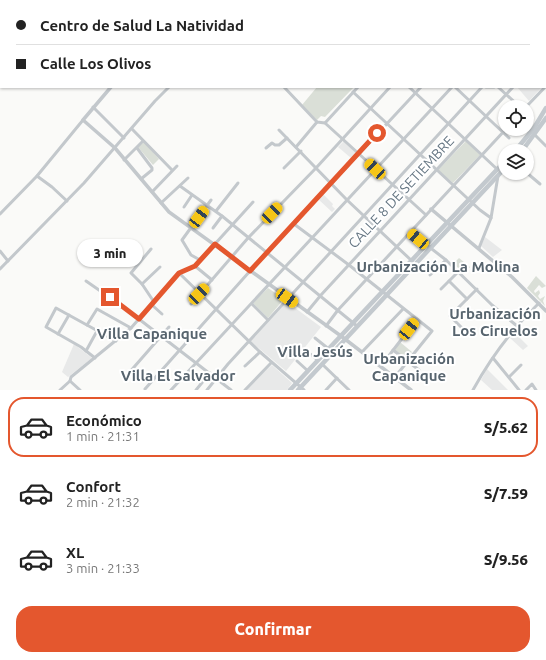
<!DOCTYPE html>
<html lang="es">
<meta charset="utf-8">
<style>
body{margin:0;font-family:Ubuntu,sans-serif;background:#f2f2f2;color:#222;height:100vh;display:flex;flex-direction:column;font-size:15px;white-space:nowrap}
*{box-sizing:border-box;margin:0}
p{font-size:13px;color:#767676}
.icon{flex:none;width:22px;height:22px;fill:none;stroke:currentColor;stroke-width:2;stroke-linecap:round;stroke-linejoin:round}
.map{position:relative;height:390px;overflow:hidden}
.drawer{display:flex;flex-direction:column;background:#fff;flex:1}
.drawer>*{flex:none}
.hud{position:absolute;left:0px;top:0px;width:546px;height:88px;box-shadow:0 1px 3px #0004;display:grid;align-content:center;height:88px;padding:0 16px;background:#fff}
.tools{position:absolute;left:498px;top:100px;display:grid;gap:8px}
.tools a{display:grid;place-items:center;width:36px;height:36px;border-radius:50%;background:#fff;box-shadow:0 1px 3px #0004;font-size:20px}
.end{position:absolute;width:18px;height:18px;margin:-9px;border:5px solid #e4572e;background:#fff;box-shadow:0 0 0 2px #fff}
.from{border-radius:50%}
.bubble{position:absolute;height:28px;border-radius:14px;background:#fff;box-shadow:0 1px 3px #0004;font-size:13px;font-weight:800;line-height:28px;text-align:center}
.car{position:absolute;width:12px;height:24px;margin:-12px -6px;border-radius:5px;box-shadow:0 0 3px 1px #0007;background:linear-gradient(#f5c518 24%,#345 0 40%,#f5c518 0 76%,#345 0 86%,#f5c518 0)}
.hud b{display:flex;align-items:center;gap:14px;height:38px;font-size:15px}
.hud b+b{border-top:1px solid #e0e0e0}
.hud i{width:10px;height:10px;background:#222}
ul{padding:7px 0 0;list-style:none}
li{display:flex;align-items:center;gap:12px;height:60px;margin:0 8px 6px;padding:0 8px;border:2px solid transparent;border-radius:16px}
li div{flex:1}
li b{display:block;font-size:15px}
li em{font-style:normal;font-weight:800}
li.active{border-color:#e4572e}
li>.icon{width:36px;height:36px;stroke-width:1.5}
.cta{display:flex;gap:8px;margin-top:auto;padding:8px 16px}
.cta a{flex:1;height:46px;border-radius:16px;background:#e4572e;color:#fff;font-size:16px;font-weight:800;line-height:46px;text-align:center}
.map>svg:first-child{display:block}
.built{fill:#e8e9e9}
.green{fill:#dadfd7}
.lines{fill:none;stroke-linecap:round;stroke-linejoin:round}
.stream{stroke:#bbc7cb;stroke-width:1}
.minor{stroke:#c3c8cc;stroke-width:3}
.tertiary{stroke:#c3c8cc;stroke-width:3.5}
.secondary{stroke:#c3c9ce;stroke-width:4}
.trunk{stroke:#c3c9ce;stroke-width:4.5}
.route{stroke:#e4572e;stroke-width:5}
.labels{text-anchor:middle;stroke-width:4;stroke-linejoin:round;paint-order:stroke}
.street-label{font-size:14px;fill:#657683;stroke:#fff}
.neighbourhood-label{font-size:15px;font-weight:bold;fill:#57646e;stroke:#fff}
</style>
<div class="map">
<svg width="546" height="390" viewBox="0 0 546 390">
<rect width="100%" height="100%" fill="#fafaf8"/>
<g class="built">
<path d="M517 87H542L529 101Z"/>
<path d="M344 141 356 153 351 158 338 147Z"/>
<path d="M323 194 333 204 332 206 335 209 332 212 318 199Z"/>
<path d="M485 237 502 250 493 257 481 246Z"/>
<path d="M287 302 321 327 286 371 250 341Z"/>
<path d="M515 333 528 346 523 350 510 338Z"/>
<path d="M74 344 92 358 68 377 62 372Z"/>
<path d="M272 365 292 383 287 390H247L252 383Z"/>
<path d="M487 369 508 390H492L481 380Z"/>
</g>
<g class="green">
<path d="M317 87H354L325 117 321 116 317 120 302 105Z"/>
<path d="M466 141 480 155 453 183 438 170Z"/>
<path d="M144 142 159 159 153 165 138 147Z"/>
<path d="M459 258 470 267 465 273 453 264Z"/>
<path d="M536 276 546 286 542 288 539 285 534 291 535 293 539 290 540 293 538 296 540 299 545 296 543 301 545 306 527 288Z"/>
<path d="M268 288 284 299 268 318 253 303Z"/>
<path d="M400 342 412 352 406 359 395 350Z"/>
</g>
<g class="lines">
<g class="stream">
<path d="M62 1 63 0"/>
<path d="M0 73 1 72"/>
</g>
<g class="minor">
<path d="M16 0 18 1"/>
<path d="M406 0 407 1"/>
<path d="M514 0 515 1"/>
<path d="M20 1V0"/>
<path d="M155 1 156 0"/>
<path d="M214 1 215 0"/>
<path d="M439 1 440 0"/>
<path d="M470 1 471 0"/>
<path d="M501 1 502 0"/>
<path d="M0 13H1"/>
<path d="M545 22 546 23"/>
<path d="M0 23 1 24"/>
<path d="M545 40 546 41"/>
<path d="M284 87 317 122 325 123 426 215"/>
<path d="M409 87 498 170"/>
<path d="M455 87 509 138"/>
<path d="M486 87H494"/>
<path d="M498 87 520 107"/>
<path d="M353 92 480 210 491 218"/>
<path d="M93 107 124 138"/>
<path d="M526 107 546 86"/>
<path d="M325 123 358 87"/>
<path d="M132 129 172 170"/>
<path d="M279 130 347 200 412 261"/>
<path d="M534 134 546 146"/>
<path d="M296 147 317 122"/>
<path d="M137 148 152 168V170L141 179"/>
<path d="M266 148 272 143 275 145H279L287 138"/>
<path d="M124 160 143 141"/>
<path d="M284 168 301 151"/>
<path d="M527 173 540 184"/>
<path d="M37 176 52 187 67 201"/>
<path d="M180 186 222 216 357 326"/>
<path d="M152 192 177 166"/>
<path d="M161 203 188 178"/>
<path d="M184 207 192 195"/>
<path d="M216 211 238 183"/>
<path d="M0 214 37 176 83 120"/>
<path d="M294 224 349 265 432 331 395 377"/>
<path d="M213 228 222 216"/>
<path d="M410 232 446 260 492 305 517 326"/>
<path d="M479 248 491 218 498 176"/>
<path d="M151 249 131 273 142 284 154 302"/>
<path d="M0 251 8 261"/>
<path d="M200 260 191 255 182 240 211 200"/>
<path d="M195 266 212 280"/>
<path d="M0 269 84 183 155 101 169 87"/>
<path d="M179 273 260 352 304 390"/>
<path d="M430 275 446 260"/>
<path d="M86 281 122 306 231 390"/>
<path d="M449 281 467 299"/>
<path d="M142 284 160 267"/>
<path d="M441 289 458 272"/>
<path d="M191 304 248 238 316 168 390 87"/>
<path d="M252 304 268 320"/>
<path d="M152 305 162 314"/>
<path d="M307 312 321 295 513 87"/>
<path d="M87 325 97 309 131 328"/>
<path d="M326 326 338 310 506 129"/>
<path d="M467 333 450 316 477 289"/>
<path d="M58 334 69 315"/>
<path d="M315 338 330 350"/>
<path d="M393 350 419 370"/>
<path d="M86 351 97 331"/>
<path d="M306 351 318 360"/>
<path d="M362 352 403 309"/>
<path d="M95 358 81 347 46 327 56 308 116 341"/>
<path d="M493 358 519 390"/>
<path d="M297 361 308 371"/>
<path d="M322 364 349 390"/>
<path d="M245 366 260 352"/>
<path d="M381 366 417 319"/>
<path d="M128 374 169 327"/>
<path d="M509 377 521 365"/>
<path d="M70 381 80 390"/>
<path d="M145 389 250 271 421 87"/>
<path d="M60 390 70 381 71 377 131 328 179 273 195 266 253 202"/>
<path d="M171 390 452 87"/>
<path d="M196 390 210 373"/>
<path d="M207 390 228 364 482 87"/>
<path d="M245 390 271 363"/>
<path d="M326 390 337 378"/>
<path d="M473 390C490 359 513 328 539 303"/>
<path d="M526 390 532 384 536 390"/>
</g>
<g class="tertiary">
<path d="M111 87 83 120 115 148 169 212 341 336 411 390"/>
<path d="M431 209 512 277 546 311"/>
</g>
<g class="secondary">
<path d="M466 0 467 1"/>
<path d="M67 1 68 0"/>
<path d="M545 73 546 74"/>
<path d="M0 79 1 78"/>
</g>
<g class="trunk">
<path d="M515 151 534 128 546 108"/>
<path d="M522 151 546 118"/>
<path d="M290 390 505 161"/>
<path d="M298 390 505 168"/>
</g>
</g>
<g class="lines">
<path class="route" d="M110 297 139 319 179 273 195 266 215 244 250 271 377 133"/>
</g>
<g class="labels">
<g class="street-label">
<text transform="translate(401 192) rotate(-47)" y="5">CALLE 8 DE SETIEMBRE</text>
</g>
<g class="neighbourhood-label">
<text x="438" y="272">Urbanización La Molina</text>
<text x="495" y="319">Urbanización<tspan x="495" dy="17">Los Ciruelos</tspan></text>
<text x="152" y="339">Villa Capanique</text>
<text x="315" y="357">Villa Jesús</text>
<text x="409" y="364">Urbanización<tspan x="409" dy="17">Capanique</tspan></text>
<text x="178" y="381">Villa El Salvador</text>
</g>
</g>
</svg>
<div class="tools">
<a><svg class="icon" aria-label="locate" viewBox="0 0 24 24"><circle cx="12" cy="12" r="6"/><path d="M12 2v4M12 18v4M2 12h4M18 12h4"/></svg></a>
<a><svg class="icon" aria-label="layers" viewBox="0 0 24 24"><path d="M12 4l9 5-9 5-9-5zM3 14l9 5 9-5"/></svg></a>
</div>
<i class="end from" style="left:377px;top:133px"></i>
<i class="end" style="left:110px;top:297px"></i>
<div class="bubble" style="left:77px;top:239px;width:66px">3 min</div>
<i class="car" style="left:375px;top:169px;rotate:313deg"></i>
<i class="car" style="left:272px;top:213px;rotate:44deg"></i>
<i class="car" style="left:199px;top:217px;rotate:37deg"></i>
<i class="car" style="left:418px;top:239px;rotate:310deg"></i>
<i class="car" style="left:199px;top:294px;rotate:44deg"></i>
<i class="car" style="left:287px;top:298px;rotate:125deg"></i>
<i class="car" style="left:409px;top:329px;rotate:38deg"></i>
<div class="hud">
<b><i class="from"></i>Centro de Salud La Natividad</b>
<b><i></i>Calle Los Olivos</b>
</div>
</div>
<section class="drawer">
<ul>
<li class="active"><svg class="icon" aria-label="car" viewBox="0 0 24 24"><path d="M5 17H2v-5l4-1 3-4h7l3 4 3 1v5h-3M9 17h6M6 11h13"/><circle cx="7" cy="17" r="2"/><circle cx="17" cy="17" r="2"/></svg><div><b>Económico</b><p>1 min · 21:31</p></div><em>S/5.62</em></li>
<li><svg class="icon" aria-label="car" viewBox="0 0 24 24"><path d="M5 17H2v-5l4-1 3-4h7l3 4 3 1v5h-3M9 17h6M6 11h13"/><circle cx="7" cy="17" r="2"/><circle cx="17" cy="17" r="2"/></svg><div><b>Confort</b><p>2 min · 21:32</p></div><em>S/7.59</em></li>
<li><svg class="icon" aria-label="car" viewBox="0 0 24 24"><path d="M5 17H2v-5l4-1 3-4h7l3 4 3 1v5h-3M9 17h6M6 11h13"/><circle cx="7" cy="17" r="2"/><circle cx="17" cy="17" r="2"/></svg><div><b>XL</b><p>3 min · 21:33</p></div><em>S/9.56</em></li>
</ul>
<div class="cta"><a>Confirmar</a></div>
</section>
